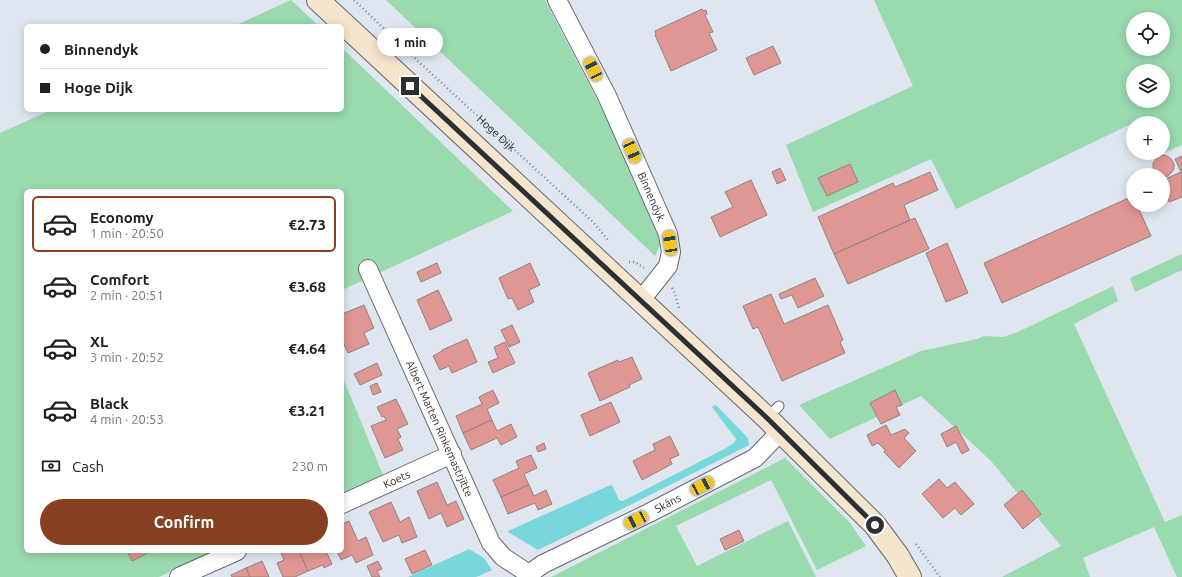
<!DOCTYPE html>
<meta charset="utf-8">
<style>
body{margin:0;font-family:Ubuntu,sans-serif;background:#f6f6f6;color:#202124;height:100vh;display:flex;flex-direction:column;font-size:15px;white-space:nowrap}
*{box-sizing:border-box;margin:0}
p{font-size:13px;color:#757577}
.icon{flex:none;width:22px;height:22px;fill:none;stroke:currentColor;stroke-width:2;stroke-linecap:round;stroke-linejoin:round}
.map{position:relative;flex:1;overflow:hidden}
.details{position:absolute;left:24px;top:189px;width:320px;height:364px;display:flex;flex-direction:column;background:#fff;border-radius:6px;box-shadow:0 2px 10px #0003}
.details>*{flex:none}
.top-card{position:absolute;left:24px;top:24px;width:320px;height:88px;border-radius:6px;box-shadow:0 2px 10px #0003;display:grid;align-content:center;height:88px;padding:0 16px;background:#fff}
.buttons{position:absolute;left:1126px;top:12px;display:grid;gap:8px}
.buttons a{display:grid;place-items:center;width:44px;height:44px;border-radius:50%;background:#fff;box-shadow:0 2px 10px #0003;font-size:20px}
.end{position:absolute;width:18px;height:18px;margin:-9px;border:5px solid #2d3033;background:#fff;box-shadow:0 0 0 2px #fff}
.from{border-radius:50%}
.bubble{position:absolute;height:28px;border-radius:14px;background:#fff;box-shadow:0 2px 10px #0003;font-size:13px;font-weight:700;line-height:28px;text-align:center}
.car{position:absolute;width:12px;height:24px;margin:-12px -6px;border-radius:5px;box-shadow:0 0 3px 1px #0007;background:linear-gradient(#f5c518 24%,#345 0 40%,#f5c518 0 76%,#345 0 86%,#f5c518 0)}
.top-card b{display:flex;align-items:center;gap:14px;height:38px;font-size:15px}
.top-card b+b{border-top:1px solid #e0e0e0}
.top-card i{width:10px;height:10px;background:#202124}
ul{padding:7px 0 0;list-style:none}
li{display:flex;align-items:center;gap:12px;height:56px;margin:0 8px 6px;padding:0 8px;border:2px solid transparent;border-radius:6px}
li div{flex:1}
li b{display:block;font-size:15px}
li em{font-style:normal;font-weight:700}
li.on{border-color:#874020}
li>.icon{width:36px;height:36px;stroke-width:1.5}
.pay{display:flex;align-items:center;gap:10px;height:44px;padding:0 16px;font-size:15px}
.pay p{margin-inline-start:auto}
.button{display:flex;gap:8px;margin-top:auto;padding:8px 16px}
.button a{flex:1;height:46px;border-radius:24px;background:#874020;color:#fff;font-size:16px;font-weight:700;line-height:46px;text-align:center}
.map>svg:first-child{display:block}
.green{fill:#99daaf;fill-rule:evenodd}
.water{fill:#78d7db}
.building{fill:#e09692;stroke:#908483}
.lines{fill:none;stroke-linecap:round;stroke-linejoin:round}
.service-casing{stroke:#636971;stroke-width:11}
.minor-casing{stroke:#636971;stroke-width:20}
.secondary-casing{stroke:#636971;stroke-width:24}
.path{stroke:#83888e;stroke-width:2.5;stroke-dasharray:1 3;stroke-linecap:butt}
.service{stroke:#fff;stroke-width:9}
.minor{stroke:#fff;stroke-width:18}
.secondary{stroke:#f5e5cd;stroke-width:22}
.route{stroke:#2d3033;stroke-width:5}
.labels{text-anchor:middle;stroke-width:3;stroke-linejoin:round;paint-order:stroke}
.street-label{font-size:11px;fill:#2d3033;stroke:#dfe6ef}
</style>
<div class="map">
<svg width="1182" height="577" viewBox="0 0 1182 577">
<rect width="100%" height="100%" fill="#dfe6ef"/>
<g class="green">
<path d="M291 0 319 26H234Z"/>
<path d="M386 0H545L628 159 663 239 655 256Z"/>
<path d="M874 0H1182V145L1152 158 1149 153H1163V123H1133L956 209 931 159 813 212 786 145 913 86ZM1133 19H1163V49H1133ZM1133 71H1163V101H1133Z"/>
<path d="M342 48 513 211 342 290V191H26V551H216L159 577H0V133L51 110H342Z"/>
<path d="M1182 254V270L1135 292 1130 278Z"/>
<path d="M1113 286 1118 301 1074 324 1165 522 1182 515V577H1177L1154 527 1083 558 1090 577H1002L1061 546 991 461 921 396 830 439 799 405 921 351 977 339 984 336 1003 337 1018 332Z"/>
<path d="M342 376 383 475 342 494Z"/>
<path d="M785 458 850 523 866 546 817 570 771 480 676 526 697 566 788 521 816 577H551Z"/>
</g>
<g class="water">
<path d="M714 405 717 406 748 438 749 445 630 505 538 550 508 532V531L608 486 612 485 619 500 623 501 726 448 734 443 736 439 712 407Z"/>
<path d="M469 549 484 558 492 570 476 577H408Z"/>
</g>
<g class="building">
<path d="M702 9 703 11 706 10 707 14 705 15 713 32 709 33 717 50 671 71 655 35 656 34 655 31Z"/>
<path d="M773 46 781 63 754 75 746 58Z"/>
<path d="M1164 155 1169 157 1172 160 1174 164V169L1171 173 1168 176 1163 177V175H1158L1155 172 1153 168V163L1156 159 1159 156Z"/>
<path d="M1182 156V197L1169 202 1163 188V180L1181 172 1175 159Z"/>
<path d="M850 164 858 182 827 196 818 178Z"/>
<path d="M780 168 786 180 777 184 772 172Z"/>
<path d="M930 172 938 190 904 205 910 220 834 254 818 217 893 183 895 187Z"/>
<path d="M751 180 767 215 720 237 711 217 733 207 725 192Z"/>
<path d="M1133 196V205H1137L1151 236 1002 303 984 263Z"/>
<path d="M915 218 929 249 848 284 834 254Z"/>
<path d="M947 243 968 293 946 302 926 253Z"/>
<path d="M437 263 441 273 421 282 417 272Z"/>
<path d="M530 263 540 285 529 290 534 302 518 310 512 298 508 299 499 278Z"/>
<path d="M815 278 824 296 798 308 792 295 781 299 779 294Z"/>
<path d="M438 290 452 320 430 330 417 300Z"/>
<path d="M771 294 784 324 828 305 843 340 840 342 845 353 782 381 758 327 753 329 743 306Z"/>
<path d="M364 305 374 328 364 333 369 344 348 353 343 342 342 343V314Z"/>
<path d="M512 325 520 342 509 347 501 330Z"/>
<path d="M467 339 477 362 452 373 449 366 440 370 433 356 442 351V350Z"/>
<path d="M505 342 515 363 493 373 488 362 498 358 494 347Z"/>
<path d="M632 357 642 379 629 385 630 387 600 401 588 373 618 360 619 362Z"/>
<path d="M377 363 382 375 360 385 354 374Z"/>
<path d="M377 383 381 392 373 395 370 386Z"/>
<path d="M493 390 499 403 487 409 492 420 463 433 456 416 482 404 479 397Z"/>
<path d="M895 390 902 405 896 407 900 415 881 424 870 403Z"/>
<path d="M396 399 408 424 397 429 401 437 398 439 403 450 385 458 371 426 386 420 384 416 382 417 377 407Z"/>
<path d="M611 402 620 422 590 436 581 415Z"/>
<path d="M492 420 497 431 511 424 517 437 501 445 497 438 471 450 463 433Z"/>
<path d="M886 425 891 435 905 429 909 433 904 438 916 451 899 468 884 452 885 450 878 443 872 446 867 435Z"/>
<path d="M956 426 969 450 962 454 956 442 947 447 941 434Z"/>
<path d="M670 436 679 455 670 459 672 464 642 480 633 461 655 450 653 444Z"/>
<path d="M544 443 546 449 538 452 536 447Z"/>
<path d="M531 455 537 468 524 474 529 485 501 497 493 480 519 468 516 461Z"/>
<path d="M939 479 947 488 955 482 974 504 961 515 955 508 943 518 922 494Z"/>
<path d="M437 482 447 505 456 501 464 519 447 527 441 513 429 519 417 491Z"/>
<path d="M529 485 534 496 546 490 552 504 538 510 535 503 508 514 501 497Z"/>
<path d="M1022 490 1041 514 1023 529 1004 505Z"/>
<path d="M391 502 400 522 409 517 417 537 402 543 399 535 383 542 369 512Z"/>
<path d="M349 521 358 541 366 537 373 555 356 563 352 555 341 560 337 551H342V524Z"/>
<path d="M739 530 744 541 725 550 720 539Z"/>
<path d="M425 550 432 565 412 574 405 559Z"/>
<path d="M127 551H147L148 553 132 561Z"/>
<path d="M283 551H299L308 571 295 577H283L277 563 284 560 281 552Z"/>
<path d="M299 551H326L332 564 324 568 323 565 308 571Z"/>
<path d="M262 561 269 577H250L246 568Z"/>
<path d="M378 561 382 569 377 571 380 577H372L367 566Z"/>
<path d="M246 568 250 577H232L231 575Z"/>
</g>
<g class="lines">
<defs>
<path id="service" d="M767 418 779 406"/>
<g id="minor">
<path id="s2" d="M557 0 607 96 668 234 671 252 668 266 641 300"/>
<path id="s3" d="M368 269 491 543 503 557 529 574"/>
<path id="s4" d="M342 504 452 454"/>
<path d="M179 577 237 551"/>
<path id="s5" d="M528 577 529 574 543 564 649 513 755 458 780 432"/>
</g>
<path id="secondary" d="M318 0 767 418 875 525 898 556 910 577"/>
</defs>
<use href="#service" class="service-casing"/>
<use href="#minor" class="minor-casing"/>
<use href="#secondary" class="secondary-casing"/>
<g class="path">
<path id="s1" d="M354 0 421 64 593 222 608 240"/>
<path d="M629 262H635L644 268"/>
<path d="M672 288C677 296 676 300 679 308"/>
<path d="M916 544 940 577"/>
</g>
<use href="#service" class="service"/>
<use href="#minor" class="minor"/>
<use href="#secondary" class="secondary"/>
</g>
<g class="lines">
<path class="route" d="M410 86 767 418 875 525"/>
</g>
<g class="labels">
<g class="street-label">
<text dy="4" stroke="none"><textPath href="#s1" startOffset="195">Hoge Dijk</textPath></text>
<text dy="4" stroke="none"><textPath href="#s2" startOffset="218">Binnendyk</textPath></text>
<text dy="4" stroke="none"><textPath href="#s3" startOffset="175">Albert Marten Rinkemastrjitte</textPath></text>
<text dy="4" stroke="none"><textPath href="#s4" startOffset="60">Koets</textPath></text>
<text dy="4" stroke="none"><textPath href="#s5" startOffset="159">Skâns</textPath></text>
</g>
</g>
</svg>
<div class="buttons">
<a><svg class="icon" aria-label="locate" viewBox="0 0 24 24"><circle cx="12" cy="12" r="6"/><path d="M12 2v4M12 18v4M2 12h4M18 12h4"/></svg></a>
<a><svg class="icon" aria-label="layers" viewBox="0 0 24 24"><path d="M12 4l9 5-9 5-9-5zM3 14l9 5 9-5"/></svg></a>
<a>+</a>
<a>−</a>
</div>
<i class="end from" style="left:875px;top:525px"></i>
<i class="end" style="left:410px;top:86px"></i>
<div class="bubble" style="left:377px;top:28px;width:66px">1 min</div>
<i class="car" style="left:593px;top:69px;rotate:333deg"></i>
<i class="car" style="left:632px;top:151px;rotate:156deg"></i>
<i class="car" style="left:670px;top:243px;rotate:351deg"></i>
<i class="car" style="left:702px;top:486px;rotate:62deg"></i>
<i class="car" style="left:636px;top:520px;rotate:244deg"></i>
<div class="top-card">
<b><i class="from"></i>Binnendyk</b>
<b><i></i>Hoge Dijk</b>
</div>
<section class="details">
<ul>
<li class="on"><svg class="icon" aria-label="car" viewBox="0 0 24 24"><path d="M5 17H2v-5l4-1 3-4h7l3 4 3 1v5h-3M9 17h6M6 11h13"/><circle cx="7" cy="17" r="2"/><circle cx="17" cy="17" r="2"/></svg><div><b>Economy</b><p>1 min · 20:50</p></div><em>€2.73</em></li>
<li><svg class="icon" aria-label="car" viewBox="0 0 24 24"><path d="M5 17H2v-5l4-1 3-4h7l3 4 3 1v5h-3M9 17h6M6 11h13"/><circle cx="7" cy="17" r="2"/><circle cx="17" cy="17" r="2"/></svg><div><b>Comfort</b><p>2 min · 20:51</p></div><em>€3.68</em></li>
<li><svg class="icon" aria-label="car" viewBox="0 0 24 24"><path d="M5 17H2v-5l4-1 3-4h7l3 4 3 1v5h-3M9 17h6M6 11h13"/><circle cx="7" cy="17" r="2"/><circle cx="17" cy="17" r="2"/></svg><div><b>XL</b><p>3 min · 20:52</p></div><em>€4.64</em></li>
<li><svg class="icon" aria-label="car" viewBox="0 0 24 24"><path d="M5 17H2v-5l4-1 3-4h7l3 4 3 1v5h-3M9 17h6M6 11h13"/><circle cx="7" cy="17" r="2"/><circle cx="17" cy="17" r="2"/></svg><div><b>Black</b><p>4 min · 20:53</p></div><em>€3.21</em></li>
</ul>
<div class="pay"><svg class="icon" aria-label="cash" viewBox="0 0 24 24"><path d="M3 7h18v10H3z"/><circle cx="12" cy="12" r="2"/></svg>Cash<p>230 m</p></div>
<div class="button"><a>Confirm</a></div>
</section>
</div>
